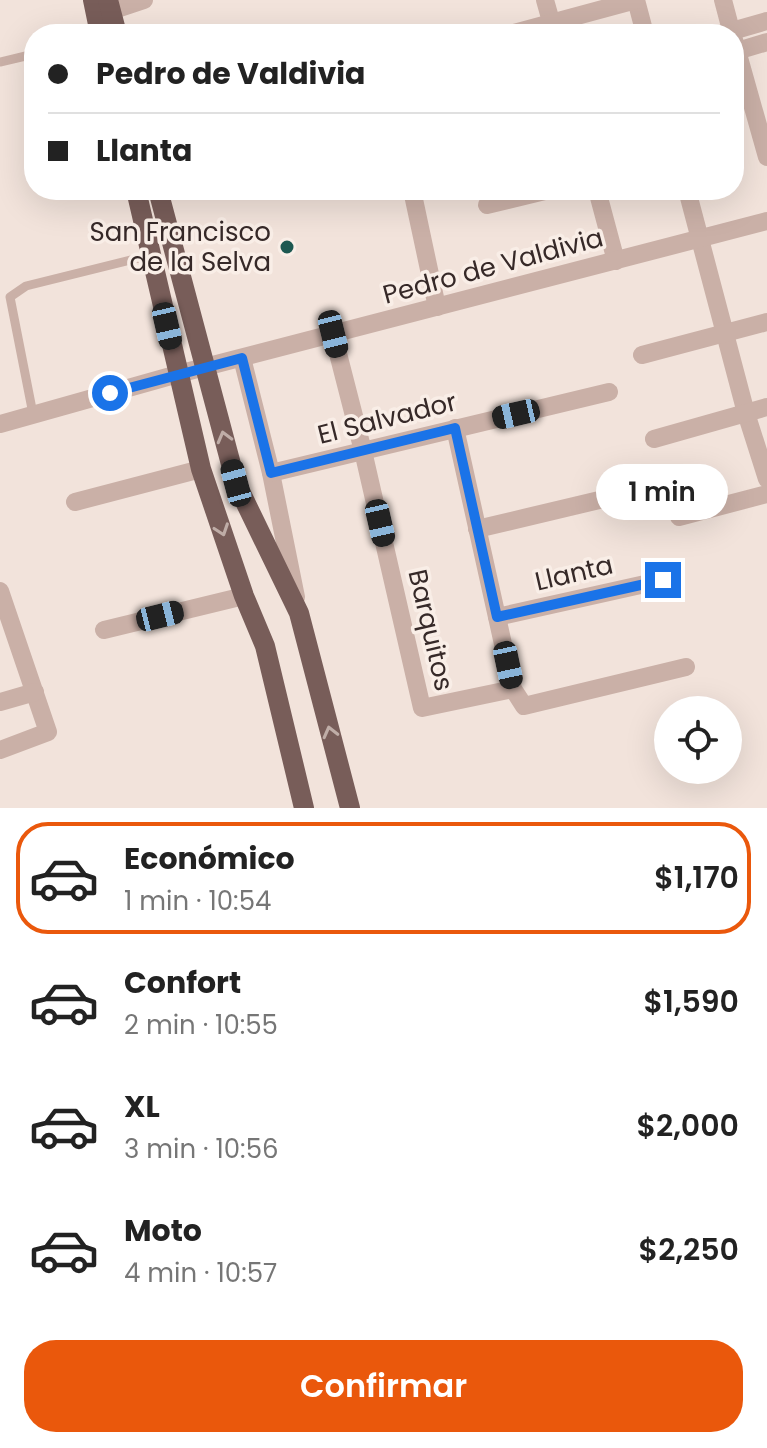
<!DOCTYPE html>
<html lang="es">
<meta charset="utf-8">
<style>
body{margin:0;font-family:Poppins,sans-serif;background:#f6f6f6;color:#222;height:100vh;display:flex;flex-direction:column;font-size:30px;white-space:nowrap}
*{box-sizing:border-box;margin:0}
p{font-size:26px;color:#767676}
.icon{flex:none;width:44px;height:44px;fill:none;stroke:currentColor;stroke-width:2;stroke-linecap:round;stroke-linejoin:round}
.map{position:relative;height:808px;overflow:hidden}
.sheet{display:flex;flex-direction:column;background:#fff;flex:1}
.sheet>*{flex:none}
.top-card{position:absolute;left:24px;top:24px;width:720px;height:176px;border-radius:32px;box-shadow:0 8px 32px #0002;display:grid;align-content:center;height:176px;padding:0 24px;background:#fff}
.fabs{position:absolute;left:654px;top:696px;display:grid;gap:16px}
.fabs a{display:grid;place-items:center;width:88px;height:88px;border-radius:50%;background:#fff;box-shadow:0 8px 32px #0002;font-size:40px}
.end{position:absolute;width:36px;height:36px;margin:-18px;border:10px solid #1a73e8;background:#fff;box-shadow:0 0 0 4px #fff}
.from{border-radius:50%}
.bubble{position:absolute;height:56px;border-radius:28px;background:#fff;box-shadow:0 8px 32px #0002;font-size:26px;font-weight:600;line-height:56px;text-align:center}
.car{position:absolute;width:24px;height:48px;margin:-24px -12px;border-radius:10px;box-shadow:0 0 6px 2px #0007;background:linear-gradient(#222 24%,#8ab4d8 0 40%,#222 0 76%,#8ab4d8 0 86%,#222 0)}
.top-card b{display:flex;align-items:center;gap:28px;height:76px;font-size:30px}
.top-card b+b{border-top:2px solid #e0e0e0}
.top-card i{width:20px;height:20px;background:#222}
ul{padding:14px 0 0;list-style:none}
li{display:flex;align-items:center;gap:24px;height:112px;margin:0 16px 12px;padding:0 8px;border:4px solid transparent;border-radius:32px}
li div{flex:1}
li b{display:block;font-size:30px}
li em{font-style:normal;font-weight:600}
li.on{border-color:#ea580c}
li>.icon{width:72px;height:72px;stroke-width:1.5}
.primary-button{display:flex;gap:16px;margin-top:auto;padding:16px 24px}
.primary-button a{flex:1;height:92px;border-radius:32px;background:#ea580c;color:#fff;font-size:32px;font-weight:600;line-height:92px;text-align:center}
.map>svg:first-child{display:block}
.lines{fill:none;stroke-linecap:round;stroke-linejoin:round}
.lane{stroke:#cab0a7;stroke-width:9}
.street{stroke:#cab0a7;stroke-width:18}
.primary{stroke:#785d59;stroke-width:20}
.oneway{stroke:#bfada7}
.route{stroke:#1a73e8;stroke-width:10}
.poi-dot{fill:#1d5851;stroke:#f9eee7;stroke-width:3}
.labels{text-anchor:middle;stroke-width:7;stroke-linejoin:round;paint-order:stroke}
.poi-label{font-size:26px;fill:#362928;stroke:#f9eee7;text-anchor:end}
.street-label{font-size:26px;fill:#362928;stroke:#f9eee7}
</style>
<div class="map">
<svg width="767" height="808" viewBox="0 0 767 808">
<rect width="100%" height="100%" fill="#f2e3db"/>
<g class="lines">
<g class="lane">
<path d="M0 62 34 54"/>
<path d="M33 414 10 297 26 286 151 255"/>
</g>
<g class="street">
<path d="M545 0 554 32"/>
<path d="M636 0 645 34"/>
<path d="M723 0 732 34"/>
<path d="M111 11 144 0"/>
<path d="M732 31 767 21"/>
<path d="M510 34 636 0"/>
<path d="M734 40 767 157"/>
<path d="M737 51 767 42"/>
<path d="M412 190 437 307"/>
<path d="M597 190 616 261"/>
<path d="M687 190 746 413 767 479"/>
<path d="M487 205 549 190"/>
<path d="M333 334 363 451 422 708 513 689"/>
<path d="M642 355 767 322"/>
<path d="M242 358 271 473 296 597"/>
<path d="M0 424 178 374 767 221"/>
<path d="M455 428 513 689 524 706 686 667"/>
<path d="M654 439 767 407"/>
<path d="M271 473 609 392"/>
<path d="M75 502 201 469"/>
<path d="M679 517 767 494"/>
<path d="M477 529 633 492"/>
<path d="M0 591 48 732 0 750"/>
<path d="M497 617 663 580"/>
<path d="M104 630 244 596"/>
<path d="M0 702 35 692"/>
</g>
<g class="primary">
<path d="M93 0 100 34"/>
<path d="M108 0 117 34"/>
<path d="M136 190 201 469 244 596 265 646 304 808"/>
<path d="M158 190 236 483 299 613 350 808"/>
</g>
</g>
<defs><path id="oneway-chevron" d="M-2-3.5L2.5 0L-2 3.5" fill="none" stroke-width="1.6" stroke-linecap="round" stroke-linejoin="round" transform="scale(2)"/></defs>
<g class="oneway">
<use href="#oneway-chevron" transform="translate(224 437) rotate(-105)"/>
<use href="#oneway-chevron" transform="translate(222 530) rotate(71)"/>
<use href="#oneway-chevron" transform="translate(330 732) rotate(-104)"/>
</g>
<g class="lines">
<path class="route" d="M110 393 242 358 271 473 455 428 497 617 663 580"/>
</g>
<circle class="poi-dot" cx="287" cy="247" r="8"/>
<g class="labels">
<g class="poi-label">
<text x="271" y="241">San Francisco<tspan x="271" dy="30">de la Selva</tspan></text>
</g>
<g class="street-label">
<text transform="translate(493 266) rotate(-15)" y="9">Pedro de Valdivia</text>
<text transform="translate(387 418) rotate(-14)" y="9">El Salvador</text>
<text transform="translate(574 573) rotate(-13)" y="9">Llanta</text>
<text transform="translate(431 630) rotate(77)" y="9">Barquitos</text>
</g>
</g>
</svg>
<div class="fabs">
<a><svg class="icon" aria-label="locate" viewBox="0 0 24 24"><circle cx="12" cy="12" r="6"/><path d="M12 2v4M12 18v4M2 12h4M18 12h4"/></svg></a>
</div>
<i class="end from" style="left:110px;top:393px"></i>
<i class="end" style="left:663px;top:580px"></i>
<div class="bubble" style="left:596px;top:464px;width:132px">1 min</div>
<i class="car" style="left:167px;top:326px;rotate:167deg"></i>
<i class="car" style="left:333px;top:334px;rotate:166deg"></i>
<i class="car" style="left:516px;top:414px;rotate:257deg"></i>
<i class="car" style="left:236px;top:483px;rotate:345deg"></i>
<i class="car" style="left:380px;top:523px;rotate:167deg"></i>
<i class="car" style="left:160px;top:616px;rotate:76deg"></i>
<i class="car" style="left:508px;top:665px;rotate:168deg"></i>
<div class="top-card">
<b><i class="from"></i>Pedro de Valdivia</b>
<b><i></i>Llanta</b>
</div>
</div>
<section class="sheet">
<ul>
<li class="on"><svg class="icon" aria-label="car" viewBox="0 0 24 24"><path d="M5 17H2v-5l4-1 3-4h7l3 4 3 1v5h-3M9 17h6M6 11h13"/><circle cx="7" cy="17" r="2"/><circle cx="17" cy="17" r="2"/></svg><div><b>Económico</b><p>1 min · 10:54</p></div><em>$1,170</em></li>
<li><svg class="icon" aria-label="car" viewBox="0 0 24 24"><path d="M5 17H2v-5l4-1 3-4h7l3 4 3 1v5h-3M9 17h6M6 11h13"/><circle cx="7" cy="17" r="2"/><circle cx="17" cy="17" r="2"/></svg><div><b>Confort</b><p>2 min · 10:55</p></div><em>$1,590</em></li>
<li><svg class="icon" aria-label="car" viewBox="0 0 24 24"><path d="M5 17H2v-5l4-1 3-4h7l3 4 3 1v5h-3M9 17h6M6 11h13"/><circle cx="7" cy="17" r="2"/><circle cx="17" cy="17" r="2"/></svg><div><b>XL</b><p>3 min · 10:56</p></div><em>$2,000</em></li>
<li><svg class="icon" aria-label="car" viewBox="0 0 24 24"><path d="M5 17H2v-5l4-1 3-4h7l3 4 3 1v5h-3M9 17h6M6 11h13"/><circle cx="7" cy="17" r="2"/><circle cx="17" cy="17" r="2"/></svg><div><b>Moto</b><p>4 min · 10:57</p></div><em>$2,250</em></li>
</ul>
<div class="primary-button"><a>Confirmar</a></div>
</section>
